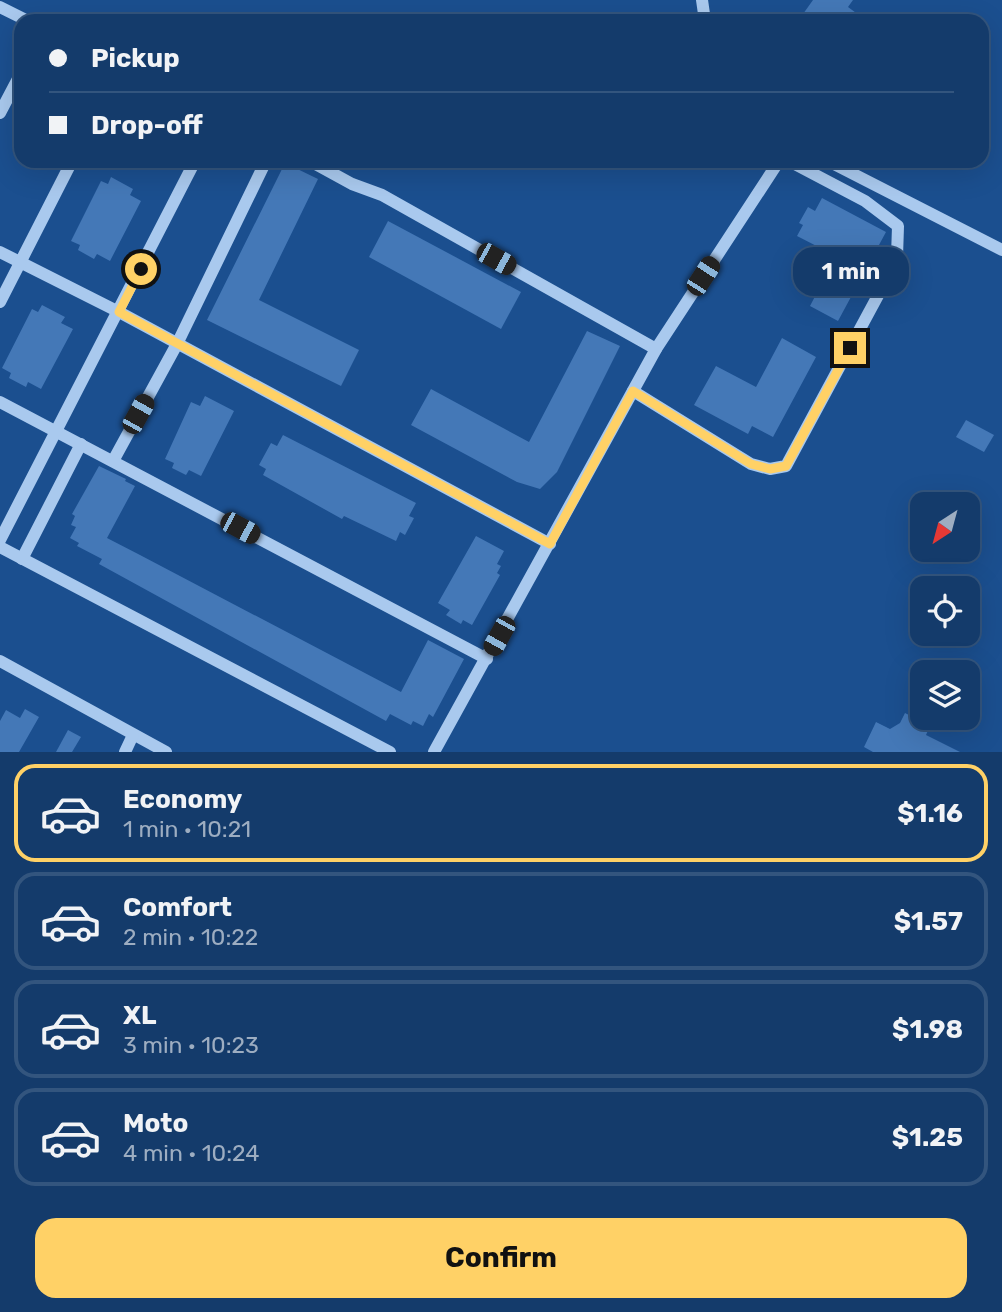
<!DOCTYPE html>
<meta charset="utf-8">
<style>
body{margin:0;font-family:Rubik,sans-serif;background:#214673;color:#f1f3f6;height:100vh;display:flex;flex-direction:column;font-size:26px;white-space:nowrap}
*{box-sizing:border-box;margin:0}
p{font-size:23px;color:#9dadc1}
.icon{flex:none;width:38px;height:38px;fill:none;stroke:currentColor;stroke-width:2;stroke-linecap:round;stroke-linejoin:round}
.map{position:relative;height:752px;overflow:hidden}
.sheet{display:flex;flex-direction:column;background:#143b6b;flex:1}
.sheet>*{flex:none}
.guide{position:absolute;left:14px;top:14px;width:975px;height:154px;border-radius:21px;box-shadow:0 7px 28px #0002,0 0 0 2px #33557e;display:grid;align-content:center;height:154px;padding:0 35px;background:#143b6b}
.needle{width:46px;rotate:216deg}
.fabs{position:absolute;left:910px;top:492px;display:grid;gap:14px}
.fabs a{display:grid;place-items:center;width:70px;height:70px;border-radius:14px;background:#143b6b;box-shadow:0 7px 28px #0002,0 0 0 2px #33557e;font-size:35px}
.end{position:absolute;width:32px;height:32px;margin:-16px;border:9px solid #ffd166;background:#111;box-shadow:0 0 0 4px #111}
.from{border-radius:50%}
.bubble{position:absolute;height:49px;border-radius:21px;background:#143b6b;box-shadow:0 7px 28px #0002,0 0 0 2px #33557e;font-size:23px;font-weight:700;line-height:49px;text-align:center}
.car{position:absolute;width:21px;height:42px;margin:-21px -10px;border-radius:9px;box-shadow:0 0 5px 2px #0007;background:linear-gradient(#222 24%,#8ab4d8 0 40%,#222 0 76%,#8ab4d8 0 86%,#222 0)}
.guide b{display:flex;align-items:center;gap:24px;height:66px;font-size:26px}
.guide b+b{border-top:2px solid #33557e}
.guide i{width:18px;height:18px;background:#f1f3f6}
ul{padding:12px 0 0;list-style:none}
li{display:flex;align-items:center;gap:21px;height:98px;margin:0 14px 10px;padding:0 21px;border:4px solid #33557e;border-radius:21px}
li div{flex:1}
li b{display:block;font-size:26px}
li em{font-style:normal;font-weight:700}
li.on{border-color:#ffd166}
li>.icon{width:63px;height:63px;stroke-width:1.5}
.action{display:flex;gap:14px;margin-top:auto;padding:14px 35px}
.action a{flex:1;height:80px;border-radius:21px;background:#ffd166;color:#111;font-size:28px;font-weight:700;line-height:80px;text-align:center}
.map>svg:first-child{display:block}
.building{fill:#4478b7}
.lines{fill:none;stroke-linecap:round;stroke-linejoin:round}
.minor{stroke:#a9c9ee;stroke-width:12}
.route{stroke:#ffd166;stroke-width:9}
</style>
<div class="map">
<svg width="1002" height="752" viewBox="0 0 1002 752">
<rect width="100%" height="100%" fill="#1b4f8f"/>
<g class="building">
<path d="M813 0H853L848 7 867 21H798Z"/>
<path d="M285 163 318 179 259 300 359 350 341 386 207 320Z"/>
<path d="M111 177 133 189 130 195 141 201 110 261 97 254 94 259 78 250 80 245 71 241 101 181 108 184Z"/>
<path d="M822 198 886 232 838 321 810 306 836 256 797 236 803 225 799 223 808 207 815 211Z"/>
<path d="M388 221 521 292 501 329 369 257Z"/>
<path d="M42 305 65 317 61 323 73 329 41 389 28 382 26 387 9 378 11 373 2 368 32 309 38 312Z"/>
<path d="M587 331 620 346 557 472 540 489 517 482 411 425 431 389 529 442Z"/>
<path d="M782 338 816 357 773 437 752 426 748 434 694 405 716 366 756 387Z"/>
<path d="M205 396 234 411 201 476 189 470 186 475 172 468 174 463 165 459 191 402 200 406Z"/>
<path d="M966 420 994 435 984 452 956 437Z"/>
<path d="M283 435 416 503 409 516 414 518 405 535 400 532 396 541 344 516 342 519 263 475 266 469 259 465 271 443 277 446Z"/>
<path d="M99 466 126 479 125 481 135 486 107 538 140 555 401 692 428 640 464 659 433 717 429 714 423 726 413 721 411 725 390 714 386 721 99 564 102 559 77 546 79 543 70 538 76 527 71 525 75 516 72 514Z"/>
<path d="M476 536 504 551 497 564 501 566 497 573 500 575 472 625 463 620 461 624 446 615 450 610 438 603Z"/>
<path d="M25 709 39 717 19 752H0V721L6 710 20 718Z"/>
<path d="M905 713 930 726 926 735 960 752H873L864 747 876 722 890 729 900 723Z"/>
<path d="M68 730 81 737 72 752H56Z"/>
</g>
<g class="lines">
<g class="minor">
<path d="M702 0 705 21"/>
<path d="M0 7 28 21"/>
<path d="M0 113 21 73"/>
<path d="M310 161 352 184 382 195 656 349"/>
<path d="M828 161 1002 250"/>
<path d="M0 252 119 312 550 544"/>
<path d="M0 302 72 161"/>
<path d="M633 391 751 464 770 469 786 466 888 277 897 257 898 226 865 201 789 161"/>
<path d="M0 402 487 659"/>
<path d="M113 461 177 344 266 161"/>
<path d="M0 540 195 161"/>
<path d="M0 547 390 752"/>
<path d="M22 559 81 444"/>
<path d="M0 661 166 752"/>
<path d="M125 752 133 735"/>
<path d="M434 752 656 349 777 164 783 161"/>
</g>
</g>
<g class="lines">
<path class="route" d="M141 269 119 312 550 544 633 391 751 464 770 469 786 466 850 348"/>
</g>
</svg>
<div class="fabs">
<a><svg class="needle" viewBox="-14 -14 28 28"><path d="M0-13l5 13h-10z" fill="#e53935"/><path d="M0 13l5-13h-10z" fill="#9dadc1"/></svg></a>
<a><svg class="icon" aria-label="locate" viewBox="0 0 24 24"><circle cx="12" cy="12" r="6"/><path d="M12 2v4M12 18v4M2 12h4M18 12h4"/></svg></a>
<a><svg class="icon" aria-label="layers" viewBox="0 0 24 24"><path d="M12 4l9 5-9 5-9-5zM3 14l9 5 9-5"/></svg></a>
</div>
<i class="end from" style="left:141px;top:269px"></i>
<i class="end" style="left:850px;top:348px"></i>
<div class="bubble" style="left:793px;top:247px;width:116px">1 min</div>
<i class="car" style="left:496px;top:259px;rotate:119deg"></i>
<i class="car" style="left:703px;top:276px;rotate:33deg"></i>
<i class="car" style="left:138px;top:414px;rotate:29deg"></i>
<i class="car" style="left:240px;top:528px;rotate:118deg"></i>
<i class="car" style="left:499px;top:636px;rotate:209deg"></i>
<div class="guide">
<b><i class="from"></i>Pickup</b>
<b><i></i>Drop-off</b>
</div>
</div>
<section class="sheet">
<ul>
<li class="on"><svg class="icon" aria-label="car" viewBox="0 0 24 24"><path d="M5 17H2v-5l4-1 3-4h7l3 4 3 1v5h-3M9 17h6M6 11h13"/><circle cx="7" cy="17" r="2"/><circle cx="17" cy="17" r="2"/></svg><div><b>Economy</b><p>1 min · 10:21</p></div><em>$1.16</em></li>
<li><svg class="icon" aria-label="car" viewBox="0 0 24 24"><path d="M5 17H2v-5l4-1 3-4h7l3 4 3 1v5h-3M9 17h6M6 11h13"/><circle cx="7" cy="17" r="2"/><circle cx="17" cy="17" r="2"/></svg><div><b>Comfort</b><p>2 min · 10:22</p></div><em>$1.57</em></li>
<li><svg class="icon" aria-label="car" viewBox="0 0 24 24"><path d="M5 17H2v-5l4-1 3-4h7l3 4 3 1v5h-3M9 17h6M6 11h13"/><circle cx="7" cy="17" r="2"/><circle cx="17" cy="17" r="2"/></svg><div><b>XL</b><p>3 min · 10:23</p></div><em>$1.98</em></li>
<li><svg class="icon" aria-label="car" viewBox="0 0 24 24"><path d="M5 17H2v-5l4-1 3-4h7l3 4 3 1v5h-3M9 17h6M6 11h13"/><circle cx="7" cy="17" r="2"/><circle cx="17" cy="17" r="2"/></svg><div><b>Moto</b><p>4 min · 10:24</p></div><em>$1.25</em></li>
</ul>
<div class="action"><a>Confirm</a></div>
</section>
